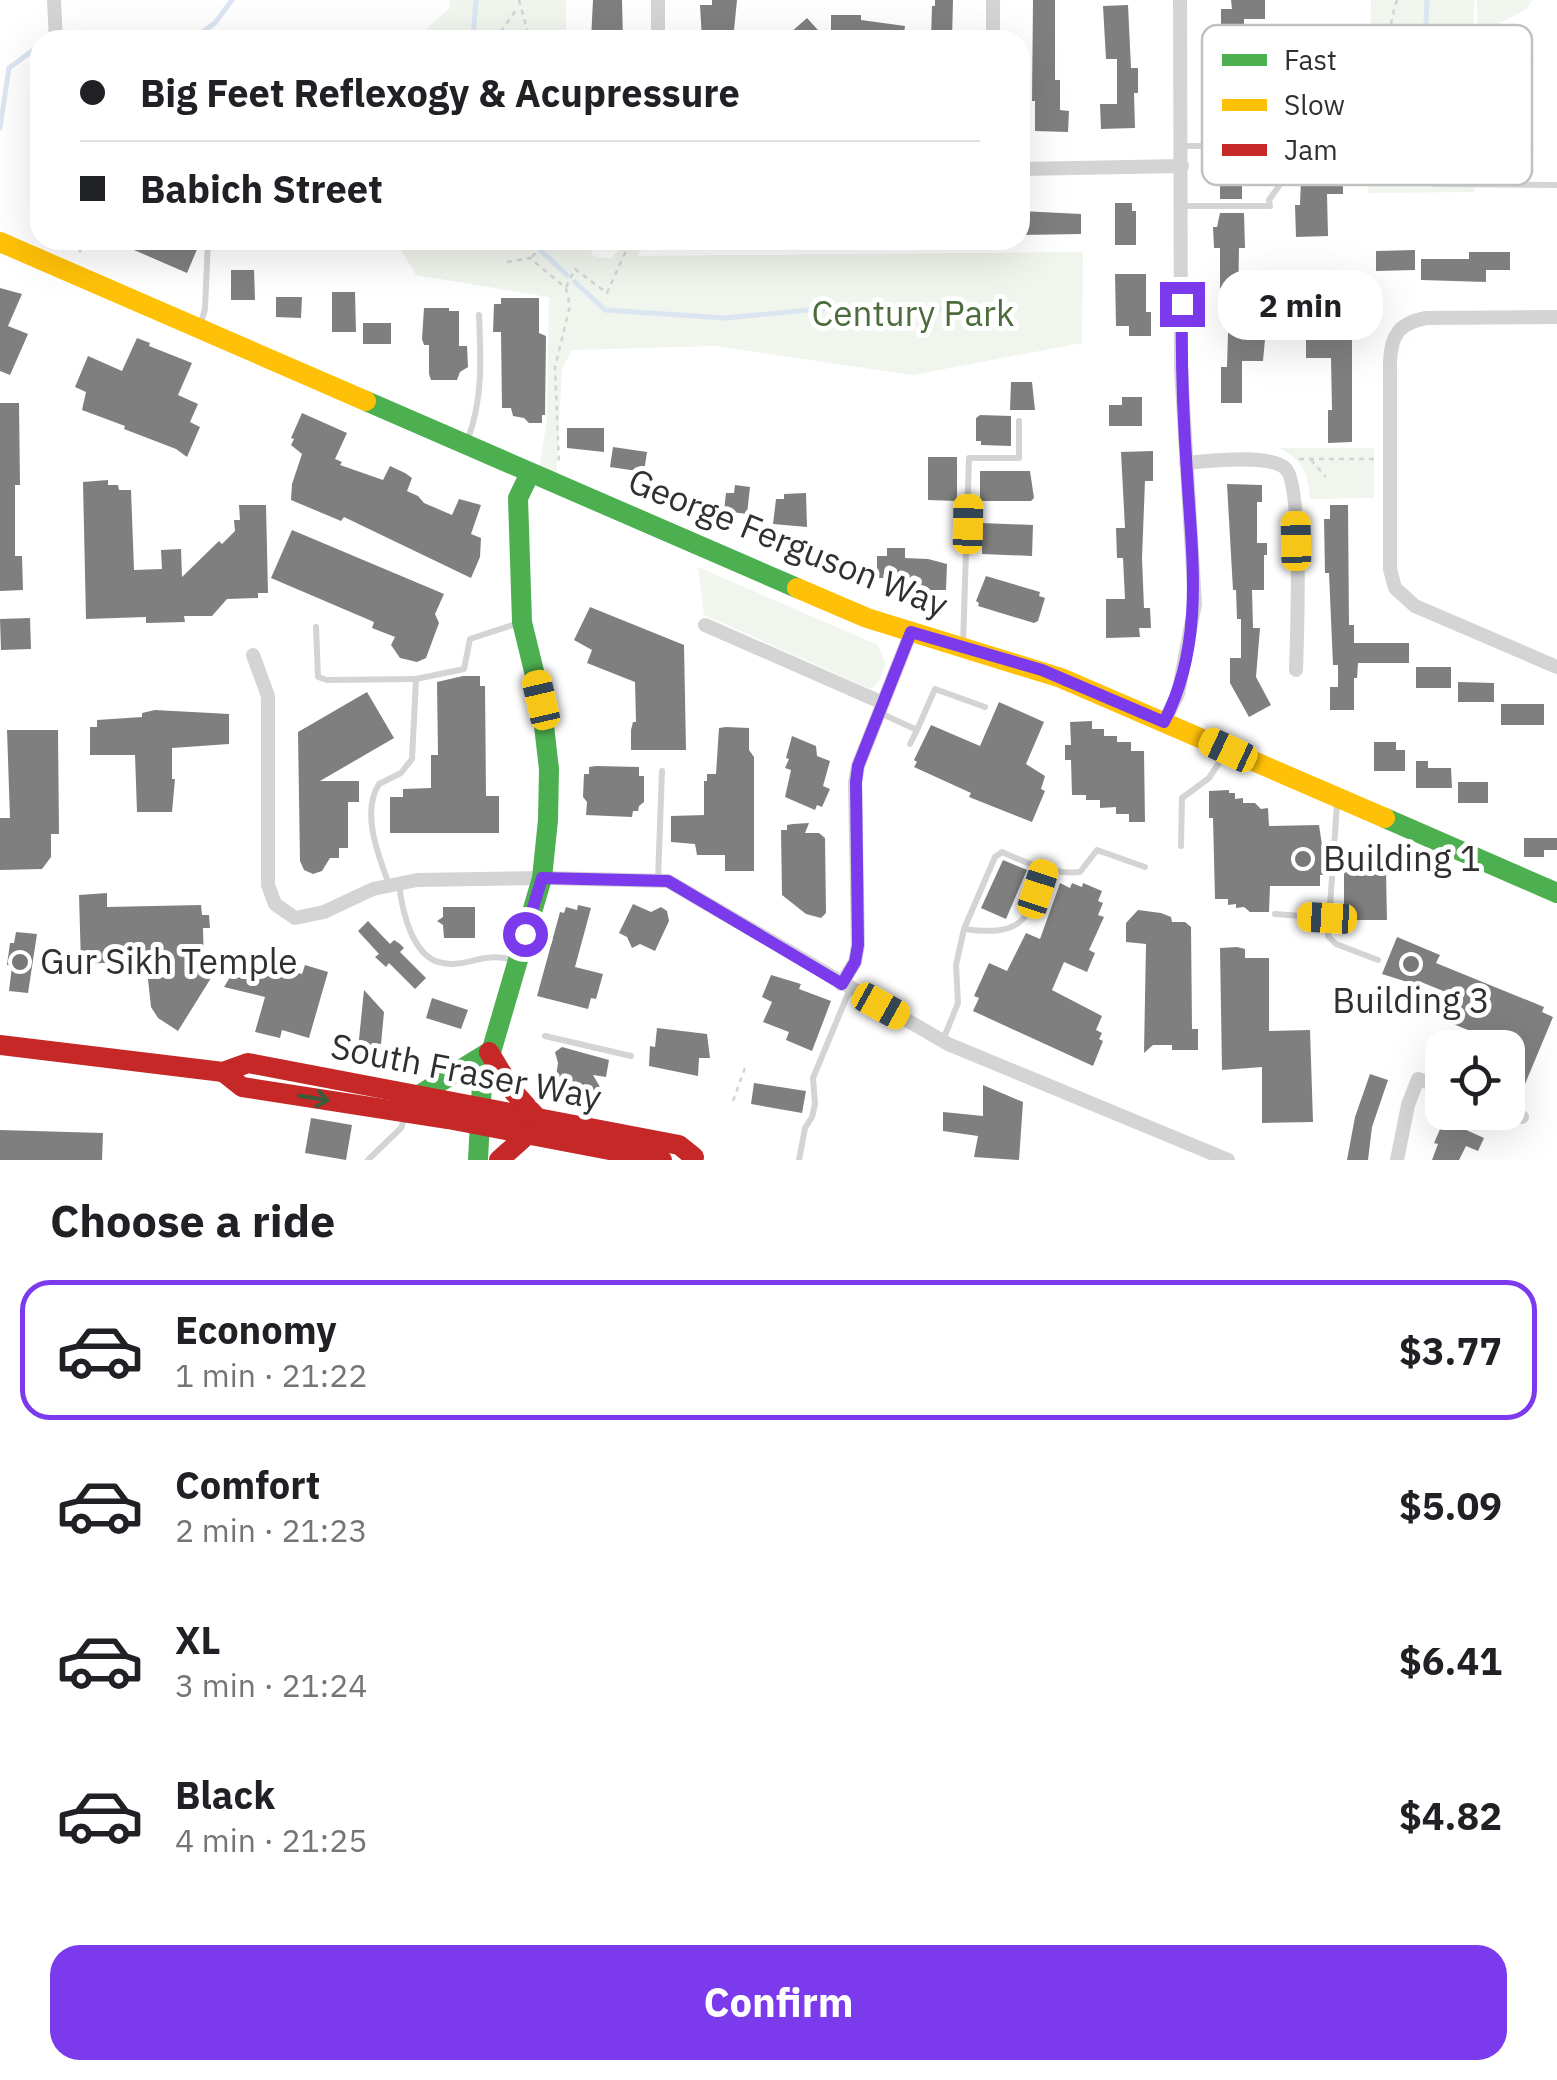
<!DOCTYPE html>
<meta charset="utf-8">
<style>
body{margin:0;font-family:"IBM Plex Sans",sans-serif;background:#f6f6f6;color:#202124;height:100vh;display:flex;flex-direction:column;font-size:38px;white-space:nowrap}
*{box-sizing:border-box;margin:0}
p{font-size:32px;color:#757577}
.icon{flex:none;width:55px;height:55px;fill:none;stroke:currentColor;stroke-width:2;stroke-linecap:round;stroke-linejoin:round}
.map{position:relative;height:1160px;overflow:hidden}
.sheet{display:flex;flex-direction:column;background:#fff;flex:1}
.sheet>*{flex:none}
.hud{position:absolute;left:30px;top:30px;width:1000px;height:220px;border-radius:30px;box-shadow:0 10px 40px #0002;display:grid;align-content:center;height:220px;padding:0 50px;background:#fff}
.fabs{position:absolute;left:1425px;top:1030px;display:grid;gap:20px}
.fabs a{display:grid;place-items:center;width:100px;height:100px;border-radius:20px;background:#fff;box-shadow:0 10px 40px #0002;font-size:50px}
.end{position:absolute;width:45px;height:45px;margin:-22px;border:12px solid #7c3aed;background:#fff;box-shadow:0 0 0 5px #fff}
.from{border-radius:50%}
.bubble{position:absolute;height:70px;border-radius:30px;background:#fff;box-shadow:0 10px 40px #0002;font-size:32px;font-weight:800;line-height:70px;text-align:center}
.car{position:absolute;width:30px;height:60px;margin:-30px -15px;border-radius:12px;box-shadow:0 0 8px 2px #0007;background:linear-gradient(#f5c518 24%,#345 0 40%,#f5c518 0 76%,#345 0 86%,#f5c518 0)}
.hud b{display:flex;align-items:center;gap:35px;height:95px;font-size:38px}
.hud b+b{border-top:2px solid #e0e0e0}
.hud i{width:25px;height:25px;background:#202124}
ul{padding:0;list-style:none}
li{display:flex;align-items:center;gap:30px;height:140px;margin:0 20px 15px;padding:0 30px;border:5px solid transparent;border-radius:30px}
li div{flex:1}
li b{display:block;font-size:38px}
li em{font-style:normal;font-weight:800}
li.on{border-color:#7c3aed}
li>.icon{width:90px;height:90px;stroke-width:1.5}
h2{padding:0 50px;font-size:45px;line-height:120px}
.button{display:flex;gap:20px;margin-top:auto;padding:20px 50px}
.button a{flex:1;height:115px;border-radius:30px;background:#7c3aed;color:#fff;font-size:40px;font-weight:800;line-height:115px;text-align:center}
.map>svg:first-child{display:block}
.green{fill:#f0f5ed}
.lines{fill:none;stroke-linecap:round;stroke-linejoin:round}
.stream{stroke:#dbe6f2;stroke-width:5}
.building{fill:#7f7f7f}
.path{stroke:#d4d4d4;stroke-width:2.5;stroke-dasharray:5 5;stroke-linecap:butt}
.lane{stroke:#d4d4d4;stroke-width:6}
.street{stroke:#d4d4d4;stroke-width:14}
.fast{stroke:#4caf50;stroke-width:20}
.slow{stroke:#ffc107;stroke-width:20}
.jam{stroke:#c62828;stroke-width:20}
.oneway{stroke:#3a5c3b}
.route{stroke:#7c3aed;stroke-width:12}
.poi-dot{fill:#787878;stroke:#fff;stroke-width:4}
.labels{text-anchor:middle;stroke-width:10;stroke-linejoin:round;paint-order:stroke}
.park-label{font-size:35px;fill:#4d6c3d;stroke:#fff}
.street-label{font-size:35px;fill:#303030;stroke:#fff}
.poi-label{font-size:35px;fill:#303030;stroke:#fff;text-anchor:start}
.key{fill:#fff;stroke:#c1c1c1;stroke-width:2.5}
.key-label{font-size:28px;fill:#303030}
</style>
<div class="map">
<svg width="1557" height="1160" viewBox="0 0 1557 1160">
<rect width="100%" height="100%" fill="#fff"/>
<g class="green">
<path d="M449 0H566V40H414L450 8Z"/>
<path d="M1371 0H1474V192L1368 193Z"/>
<path d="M1477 0H1532L1527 9 1498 24 1535 60 1522 67 1515 86 1529 101 1534 149 1512 167 1480 164Z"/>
<path d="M400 240H587L593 256 611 259 627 240H646L638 256 1083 252 1082 343 913 375 715 346 572 350 562 369 556 482 538 474 547 421 549 297 416 275 400 248Z"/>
<path d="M1280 448H1374V498L1310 499C1309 473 1302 461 1280 448Z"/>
<path d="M698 567 878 645 886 664 879 681 871 689 704 615Z"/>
</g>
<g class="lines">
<g class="stream">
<path d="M191 40 215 23 232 0"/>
<path d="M473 40 476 0"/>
<path d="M1424 80 1427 0"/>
<path d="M0 128 9 68 32 51"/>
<path d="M529 240 567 275"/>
<path d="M575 282 605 310 725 318 830 308 982 309"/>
</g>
</g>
<g class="building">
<path d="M593 0H622L623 40H591Z"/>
<path d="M712 0H737L733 40H702L700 5H712Z"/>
<path d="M935 0H953L952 40H931L932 6H935Z"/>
<path d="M1033 0H1055V80H1060V110L1069 111 1068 132 1035 131V101H1032Z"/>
<path d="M1231 0H1265V19H1244L1245 92H1255L1256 129H1244V136L1231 137 1230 79H1221V9H1232Z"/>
<path d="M1128 5 1131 68H1138V93H1134L1135 128 1101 129 1100 104H1117V59H1106L1103 6Z"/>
<path d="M831 15H861V20L905 26 903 40 831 38Z"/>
<path d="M807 18 827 40H782Z"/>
<rect x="1220" y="153" width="22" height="46"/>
<path d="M1302 154H1328V161H1334V181H1343V194H1327L1328 236 1296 237 1295 205H1300Z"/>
<path d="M1115 203H1132V211H1136V245H1115Z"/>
<path d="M1020 211 1081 214V234L1020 235Z"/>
<path d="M1220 213H1244L1245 248H1239L1238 302H1224V294H1220V248H1214L1213 227H1217Z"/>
<path d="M111 240H201L187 273Z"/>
<path d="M1415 250V270L1376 271V251Z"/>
<path d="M1469 252H1510V270H1486V282L1421 280V259H1469Z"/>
<path d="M231 270H254L255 300H231Z"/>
<path d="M1115 274H1146V312H1151V336H1129V326H1116Z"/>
<path d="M1348 274 1349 310 1289 311 1288 277H1301V293H1316L1334 283 1333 275Z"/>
<path d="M0 288 22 294 8 326 28 334 10 375 0 371Z"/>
<path d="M332 292H355L356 332H332Z"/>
<path d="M276 297H302L301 318 276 317Z"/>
<path d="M501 298H539V333L546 336 545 415H542V423H529L524 418 513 416 511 408H502L501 332H493L494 304H501Z"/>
<path d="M424 308H449V311H459V346H467L468 367 460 372 457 380H431L429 374V345H424L422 339Z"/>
<path d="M1267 317 1263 361H1242V403H1221V367H1227L1228 333H1234V318Z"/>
<rect x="363" y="323" width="28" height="21"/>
<path d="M1306 335 1352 338V442L1328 443V410H1332L1331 358H1306Z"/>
<path d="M137 338 150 343 149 346 192 363 178 395 198 404 190 422 200 427 187 457 176 449 124 429 125 426 82 410 86 392 75 387 88 356 122 371Z"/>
<path d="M1011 382H1032L1035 410H1010Z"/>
<path d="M1122 397H1142V426H1109V405H1122Z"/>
<path d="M0 403H19L20 485H15V556H22L23 590 0 591Z"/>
<path d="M302 413 347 433 335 459 342 462 340 465 383 480 390 466 405 473 412 478 407 491 418 496 424 503 452 515 459 499 481 505 471 534 481 538 480 557 471 578 344 517 341 521 291 500 292 484 302 454 291 445 294 439 291 438Z"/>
<path d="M980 415 1011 416V446L981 445V441H976V418Z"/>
<path d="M567 428H604V452L567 448Z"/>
<path d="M613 447 647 452 644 472 610 467Z"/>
<path d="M1153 451V481H1145L1142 558 1144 608H1150L1151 628H1139L1140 637 1106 638V599H1125L1123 558H1117L1116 528H1125L1121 452Z"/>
<path d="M928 457H957V501L928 500Z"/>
<path d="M980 471H1030L1034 498 1031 501H980Z"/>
<path d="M108 480V485H118L119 490H131L134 570 162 569 161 550 181 549 182 577 219 541 222 544 235 531 234 520H240L239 505H266L268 593H258V598L227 599 212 616H184L185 622 146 623V617L86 619 83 482Z"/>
<path d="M1227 484 1262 485V502H1257V543H1267V555H1264V590H1252L1253 628H1260L1256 677 1271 705 1249 717 1230 683V658H1241V619H1237L1236 590H1233Z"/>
<path d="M735 485 750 487 747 514 724 511 726 493H734Z"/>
<path d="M806 493 807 527 773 524 776 499H784V494Z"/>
<path d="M1330 505H1348L1349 625H1354V643H1409V663H1358L1357 678H1354V710H1330V687H1338V665H1333L1329 573H1325L1324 519H1330Z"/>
<path d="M982 523 1033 525 1032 556 982 554Z"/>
<path d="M292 530 444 594 435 614 439 623 426 658 417 662 400 658 391 645 395 637 372 628 374 622 271 578Z"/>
<path d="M887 548H905V558L928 559 947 564 946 590H918L916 578H877V556H887Z"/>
<path d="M986 576 1040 592 1039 596 1045 598 1038 621 1034 623 978 606 979 603 976 601Z"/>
<path d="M590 607 684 645 686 750H631V730L633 722H636L635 682 587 663 592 650 574 640Z"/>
<path d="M30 618 31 649 1 650 0 619Z"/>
<rect x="1416" y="667" width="35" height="21"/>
<path d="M463 676H480V686H485L486 796H499V833H390V797H403V789L431 788V755H438L437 682Z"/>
<path d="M1458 682 1494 683V702H1458Z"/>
<path d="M367 692 394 738 320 781H359V802H348V848H339V858H330L322 871 313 874 304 870 300 861 298 732Z"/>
<path d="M999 702 1044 722 1026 764 1045 776 1041 789 1045 791 1032 822 969 797 971 793 914 767 917 762 914 760 931 725 980 746Z"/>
<rect x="1501" y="704" width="43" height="21"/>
<path d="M155 710 229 714V744L172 748V779H175L172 812H137L135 755H90V727H97V720L142 717V713Z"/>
<path d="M1092 721V729H1104V736H1117V742H1131V751H1144L1145 822H1129V814H1116V807L1100 808V800H1086V795H1072L1071 760H1065V745H1071L1070 722Z"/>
<path d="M726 727 749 728V750L754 757V871H725V855H697L695 844 671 842V816L704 815V781H707V774H716L719 728Z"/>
<path d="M7 730H58L59 834H51V857L42 869 0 870V818H10Z"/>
<path d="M792 736 816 746 817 756 830 761 823 786 830 789 822 807 817 805 815 810 785 797 791 770 785 768 789 759 786 758Z"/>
<path d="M1374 742H1396V750H1405V771H1374Z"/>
<path d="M1416 761H1428V768H1451L1452 788H1416Z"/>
<path d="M596 766 639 767V776H644V802L639 806 638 811H633L632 817 586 815 587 802 583 797 584 774H589V767Z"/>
<rect x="1458" y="782" width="30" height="21"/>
<path d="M1229 790V793H1235V799L1243 798V803H1255L1261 809 1268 808 1269 826 1319 825 1322 845H1326L1325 875H1320V886H1270L1269 912H1250L1244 907 1236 908V904L1228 905V899H1215L1213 818H1209V791Z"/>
<path d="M809 823 805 833H819L825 838 826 913 821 918 806 914 782 895 781 830H787V825L793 824Z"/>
<path d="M1524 838H1557V850H1544V857H1524Z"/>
<path d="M1003 860 1027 870 1006 919 981 908Z"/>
<path d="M1344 871H1386L1387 920H1348V915H1344Z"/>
<path d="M1060 883 1070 888 1072 883 1082 887 1083 883 1102 891 1098 901 1103 903 1098 915 1104 917 1089 950 1095 953 1087 972 1064 962 1052 990 1102 1016 1096 1030 1102 1033 1099 1039 1103 1041 1093 1066 973 1011 979 998 974 996 989 963 1007 971 1026 933 1040 939Z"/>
<path d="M107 893V907L201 905 202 915H209L210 928H203L204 968H210L211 978 178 1031 158 1018 151 1007 146 961 81 964 79 895Z"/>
<path d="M633 904 651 912 661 907 667 911 669 921 655 951 640 944 632 948 627 937 619 933Z"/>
<path d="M578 905 591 908 575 967 603 974 596 999 591 998 588 1009 537 996 560 912 564 913 566 907 577 910Z"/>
<path d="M443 907H475V938H444L443 925 437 921 443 917Z"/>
<path d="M1138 910 1161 913 1171 917 1172 922H1185L1191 927 1192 1029H1198V1050H1172V1045H1153L1144 1053 1146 944 1126 942V923Z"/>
<path d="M368 921 390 944 394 940 400 944 404 948 400 952 426 978 415 989 389 963 386 967 375 957 379 954 358 931Z"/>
<path d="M16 932 37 934 28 993 9 991 12 966 7 965 10 943H14Z"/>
<path d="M1397 937 1440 955 1436 963 1544 1007 1542 1012 1553 1017 1523 1089 1508 1082V1046L1453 1024 1457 1014 1451 1012 1458 997 1421 982 1420 986 1382 974Z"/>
<path d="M1237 947 1245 949V958H1269V1031L1310 1030 1313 1122 1262 1123V1067L1222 1070 1220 948Z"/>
<path d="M250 961 302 974 305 965 328 972 309 1038 282 1030 280 1038 255 1032 265 997 224 987 238 964 249 967Z"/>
<path d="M771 975 801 984 799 989 831 1001 812 1051 786 1040 789 1032 763 1022 772 1002 762 997Z"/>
<path d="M364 990 384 1012 381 1044 372 1043 370 1060 357 1059Z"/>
<path d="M432 998 468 1010 461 1029 426 1018Z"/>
<path d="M657 1028 707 1034 710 1058H699L698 1076 649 1066 650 1046 655 1047Z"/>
<path d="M562 1047 609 1060 606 1077 593 1075 603 1092 602 1099 595 1103 553 1096 558 1063 555 1052Z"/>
<path d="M1370 1074 1388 1080 1372 1127 1368 1160H1347L1355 1117Z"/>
<path d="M754 1083 806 1091 802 1113 751 1104Z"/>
<path d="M983 1085 1023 1102 1019 1160 974 1157 978 1136 943 1131V1112L983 1116Z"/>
<path d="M311 1118 352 1125 346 1160 305 1153Z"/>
<path d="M1444 1120 1484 1138 1478 1151 1466 1146 1459 1160H1432L1438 1144 1434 1143Z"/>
<path d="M0 1130 103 1133 102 1160H0Z"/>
</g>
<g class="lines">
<g class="path">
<path d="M519 0 530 40"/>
<path d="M1397 0C1382 43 1383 127 1403 168"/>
<path d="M495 40 518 7"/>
<path d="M73 240 80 248V256"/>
<path d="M532 257 546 240"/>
<path d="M507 262 530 258 566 288 570 306 555 367 559 464"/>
<path d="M566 287 575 269 607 293 624 255 634 240"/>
<path d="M1299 459H1376"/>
<path d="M1311 460 1326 477"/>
<path d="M733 1101 746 1065"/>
</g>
<g class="lane">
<path d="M1408 176 1434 184 1557 185"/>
<path d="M1182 206H1270L1269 200 1291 169 1290 146H1183"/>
<path d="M201 323 205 309 208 240"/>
<path d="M468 439C483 398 481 359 479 315"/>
<path d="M316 627 318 677 327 680 416 679"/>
<path d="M963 645 969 458H1019V421"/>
<path d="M880 713 917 730 910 744"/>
<path d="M917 730 935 689 985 707"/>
<path d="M1337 804 1328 936 1336 944 1378 960"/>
<path d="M1181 846 1182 798 1209 778 1224 755"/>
<path d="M1333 855 1378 861"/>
<path d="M658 880 662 771"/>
<path d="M389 884C378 855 361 812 379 784L401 773 412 759 416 679 464 669 470 639 516 624"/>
<path d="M399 885C402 909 412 959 443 963 467 968 482 951 513 960"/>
<path d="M1275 914 1327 918"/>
<path d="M964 929C1023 937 1029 920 1045 869"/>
<path d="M545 1036 631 1056"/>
<path d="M943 1040 958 1003 956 965 964 929 995 857 1002 852C1027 863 1052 875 1080 872L1097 850 1145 867"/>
<path d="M368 1160 401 1128 405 1116"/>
<path d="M799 1160 805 1128 812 1117 815 1104 813 1078 850 989"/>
</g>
<g class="street">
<path d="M54 0 56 40"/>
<path d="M658 0V40"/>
<path d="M993 0V40"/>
<path d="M1020 169 1182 166"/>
<path d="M1557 317 1426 318C1399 323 1391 335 1390 362V569L1395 588 1415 606 1557 667"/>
<path d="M1186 463C1208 461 1270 453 1286 469 1303 485 1297 640 1296 670"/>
<path d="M705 625 883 703"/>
<path d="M253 655 268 696V885L275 904 295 918 324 912 373 889 417 880 542 878 668 881 948 1044 1228 1160"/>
<path d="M1164 722 1178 694 1195 604 1181 368 1180 0"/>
<path d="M841 984 855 962 858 945 855 783 858 766 911 632"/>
<path d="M1508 1112 1522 1117"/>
<path d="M1397 1160 1408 1105 1418 1079 1442 1087"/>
</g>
<g class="fast">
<path d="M366 401 797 588"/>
<path d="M1385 818 1557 893"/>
<path d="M419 1095 489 1052"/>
<path d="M478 1160 482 1083 542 878 548 820 549 769 541 700 522 622 518 498 530 473"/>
</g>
<g class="slow">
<path d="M0 242 366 401"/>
<path d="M797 588 867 618 1061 678 1385 818"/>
</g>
<g class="jam">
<path d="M0 1045 223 1072 248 1063 679 1145 694 1157"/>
<path d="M489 1052 512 1090 539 1120"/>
<path d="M223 1072 242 1087 448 1119 662 1160"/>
<path d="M499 1160 528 1134"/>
</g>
</g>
<defs><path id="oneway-shaft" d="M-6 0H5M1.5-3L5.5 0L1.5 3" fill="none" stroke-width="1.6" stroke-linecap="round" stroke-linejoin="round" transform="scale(2.5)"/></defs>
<use class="oneway" href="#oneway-shaft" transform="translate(314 1098) rotate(9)"/>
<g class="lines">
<path class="route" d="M525 934 542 878 668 881 842 984 855 962 858 945 856 782 858 766 911 632 1042 670 1164 722C1205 643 1192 558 1187 473 1183 416 1181 360 1182 304"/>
</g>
<g class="poi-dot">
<circle cx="1303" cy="859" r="10"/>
<circle cx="20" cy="962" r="10"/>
<circle cx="1411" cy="964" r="10"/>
</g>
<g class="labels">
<g class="park-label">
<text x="913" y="326">Century Park</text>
</g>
<g class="street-label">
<text transform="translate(788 543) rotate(22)" y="12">George Ferguson Way</text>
<text transform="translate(466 1072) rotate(11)" y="12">South Fraser Way</text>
</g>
<g class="poi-label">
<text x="1323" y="871">Building 1</text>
<text x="40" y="974">Gur Sikh Temple</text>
<text x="1411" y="1013" text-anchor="middle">Building 3</text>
</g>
</g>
<rect x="1202" y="25" width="330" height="160" rx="15" class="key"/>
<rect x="1222" y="54" width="45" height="12" fill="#4caf50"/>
<rect x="1222" y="99" width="45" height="12" fill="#ffc107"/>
<rect x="1222" y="144" width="45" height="12" fill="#c62828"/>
<g class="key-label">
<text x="1284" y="70">Fast</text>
<text x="1284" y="115">Slow</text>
<text x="1284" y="160">Jam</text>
</g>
</svg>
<div class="fabs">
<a><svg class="icon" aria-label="locate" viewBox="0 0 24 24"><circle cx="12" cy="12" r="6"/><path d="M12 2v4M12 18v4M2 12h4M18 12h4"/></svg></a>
</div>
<i class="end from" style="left:525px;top:934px"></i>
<i class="end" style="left:1182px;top:304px"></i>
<div class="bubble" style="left:1218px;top:270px;width:165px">2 min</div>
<i class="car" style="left:968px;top:524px;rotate:1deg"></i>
<i class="car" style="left:1296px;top:541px;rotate:359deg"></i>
<i class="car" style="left:541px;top:700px;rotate:347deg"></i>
<i class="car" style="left:1228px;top:750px;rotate:295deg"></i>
<i class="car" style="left:1038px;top:889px;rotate:18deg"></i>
<i class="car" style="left:1327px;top:918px;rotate:273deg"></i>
<i class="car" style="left:881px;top:1006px;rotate:119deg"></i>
<div class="hud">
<b><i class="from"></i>Big Feet Reflexogy &amp; Acupressure</b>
<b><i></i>Babich Street</b>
</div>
</div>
<section class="sheet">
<h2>Choose a ride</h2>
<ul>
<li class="on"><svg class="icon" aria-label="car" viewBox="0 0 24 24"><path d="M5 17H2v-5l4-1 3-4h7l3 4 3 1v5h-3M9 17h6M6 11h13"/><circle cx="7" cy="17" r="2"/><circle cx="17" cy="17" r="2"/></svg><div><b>Economy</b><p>1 min · 21:22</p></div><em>$3.77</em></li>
<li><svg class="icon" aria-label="car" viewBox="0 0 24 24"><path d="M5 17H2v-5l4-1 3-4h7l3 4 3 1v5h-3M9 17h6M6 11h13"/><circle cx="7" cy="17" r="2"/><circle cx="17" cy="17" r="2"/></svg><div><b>Comfort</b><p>2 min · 21:23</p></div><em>$5.09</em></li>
<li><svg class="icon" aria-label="car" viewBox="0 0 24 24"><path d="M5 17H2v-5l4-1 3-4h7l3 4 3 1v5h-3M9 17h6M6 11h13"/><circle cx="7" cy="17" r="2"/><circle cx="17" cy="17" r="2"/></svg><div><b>XL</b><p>3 min · 21:24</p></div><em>$6.41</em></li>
<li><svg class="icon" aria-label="car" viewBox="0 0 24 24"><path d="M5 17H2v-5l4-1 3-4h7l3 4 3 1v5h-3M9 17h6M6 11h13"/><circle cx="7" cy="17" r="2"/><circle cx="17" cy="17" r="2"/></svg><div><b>Black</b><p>4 min · 21:25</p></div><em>$4.82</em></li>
</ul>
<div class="button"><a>Confirm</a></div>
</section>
